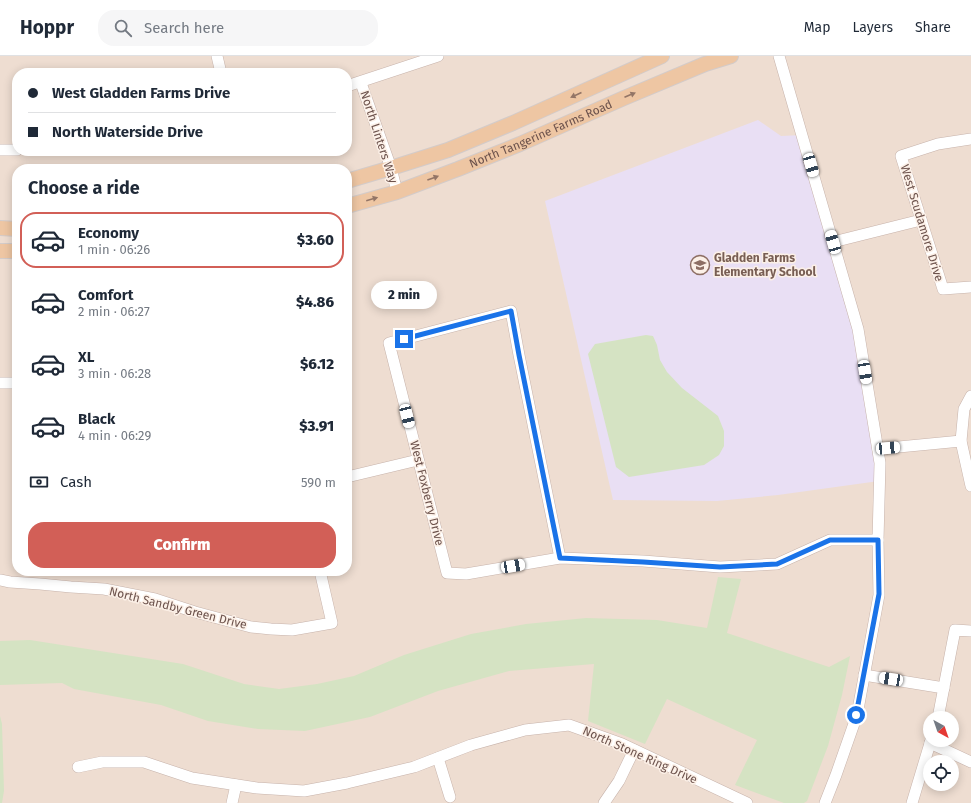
<!DOCTYPE html>
<meta charset="utf-8">
<style>
body{margin:0;font-family:"Fira Sans",sans-serif;background:#f6f6f7;color:#1f2937;height:100vh;display:flex;flex-direction:column;font-size:15px;white-space:nowrap}
*{box-sizing:border-box;margin:0}
p{font-size:13px;color:#747a83}
.icon{flex:none;width:22px;height:22px;fill:none;stroke:currentColor;stroke-width:2;stroke-linecap:round;stroke-linejoin:round}
.map{position:relative;flex:1;overflow:hidden}
.panel{position:absolute;left:12px;top:108px;width:340px;height:412px;display:flex;flex-direction:column;background:#fff;border-radius:16px;box-shadow:0 2px 10px #0003}
.panel>*{flex:none}
.top-card{position:absolute;left:12px;top:12px;width:340px;height:88px;border-radius:16px;box-shadow:0 2px 10px #0003;display:grid;align-content:center;height:88px;padding:0 16px;background:#fff}
.needle{width:26px;rotate:140deg}
.fabs{position:absolute;left:923px;top:655px;display:grid;gap:8px}
.fabs a{display:grid;place-items:center;width:36px;height:36px;border-radius:50%;background:#fff;box-shadow:0 2px 10px #0003;font-size:20px}
.end{position:absolute;width:18px;height:18px;margin:-9px;border:5px solid #1a73e8;background:#fff;box-shadow:0 0 0 2px #fff}
.from{border-radius:50%}
.bubble{position:absolute;height:28px;border-radius:14px;background:#fff;box-shadow:0 2px 10px #0003;font-size:13px;font-weight:800;line-height:28px;text-align:center}
.car{position:absolute;width:12px;height:24px;margin:-12px -6px;border-radius:5px;box-shadow:0 0 3px 1px #0007;background:linear-gradient(#fff 24%,#345 0 40%,#fff 0 76%,#345 0 86%,#fff 0)}
.top-card b{display:flex;align-items:center;gap:14px;height:38px;font-size:15px}
.top-card b+b{border-top:1px solid #e0e1e3}
.top-card i{width:10px;height:10px;background:#1f2937}
ul{padding:0;list-style:none}
li{display:flex;align-items:center;gap:12px;height:56px;margin:0 8px 6px;padding:0 8px;border:2px solid transparent;border-radius:16px}
li div{flex:1}
li b{display:block;font-size:15px}
li em{font-style:normal;font-weight:800}
li.current{border-color:#d25f57}
li>.icon{width:36px;height:36px;stroke-width:1.5}
h2{padding:0 16px;font-size:18px;line-height:48px}
.pay{display:flex;align-items:center;gap:10px;height:44px;padding:0 16px;font-size:15px}
.pay p{margin-inline-start:auto}
.action{display:flex;gap:8px;margin-top:auto;padding:8px 16px}
.action a{flex:1;height:46px;border-radius:16px;background:#d25f57;color:#fff;font-size:16px;font-weight:800;line-height:46px;text-align:center}
header{display:flex;align-items:center;gap:24px;box-sizing:border-box;height:56px;padding:0 20px;background:#fff;border-bottom:1px solid #e0e1e3}
header strong{font-size:19px}
nav{display:flex;gap:22px;margin-inline-start:auto;font-size:14px}
.search{width:280px;height:36px;background:#f6f6f7;display:flex;align-items:center;gap:10px;box-sizing:border-box;padding:0 14px;border-radius:16px;color:#747a83;font-size:15px}
.map>svg:first-child{display:block}
.residential{fill:#eeddd1;fill-rule:evenodd}
.education{fill:#e9dff4}
.green{fill:#d5e3c3}
.lines{fill:none;stroke-linecap:round;stroke-linejoin:round}
.minor-casing{stroke:#c7b3ab;stroke-width:12}
.major-casing{stroke:#d3cbc9;stroke-width:16}
.minor{stroke:#fff;stroke-width:11}
.major{stroke:#eec6a3;stroke-width:14}
.oneway{fill:#937566}
.route{stroke:#1a73e8;stroke-width:5}
.labels{text-anchor:middle;stroke-width:3;stroke-linejoin:round;paint-order:stroke}
.street-label{font-size:12px;fill:#6c524c;stroke:#fcf0e7}
.education-label{font-size:12px;font-weight:bold;fill:#785e54;stroke:#fcf0e7;text-anchor:start}
</style>
<header>
<strong>Hoppr</strong>
<div class="search"><svg class="icon" aria-label="search" viewBox="0 0 24 24"><circle cx="10" cy="10" r="6"/><path d="M15 15l6 6"/></svg>Search here</div>
<nav><a>Map</a><a>Layers</a><a>Share</a></nav>
</header>
<div class="map">
<svg width="971" height="747" viewBox="0 0 971 747">
<rect width="100%" height="100%" fill="#f8ece2"/>
<path class="residential" d="M0 0H971V747H0ZM17 17H347V95H17ZM17 113H347V515H17ZM930 662H952V684H930ZM930 706H952V728H930Z"/>
<path class="education" d="M758 64 781 80 802 79 858 273 879 425 778 439 717 445 613 444 545 145Z"/>
<g class="green">
<path d="M646 279 653 280 657 289 660 304 667 316 682 332 718 360 724 375V390L719 399 704 409 629 421 616 411 588 298 595 288Z"/>
<path d="M718 521 741 523 727 577 829 611 850 600 842 639 828 690 807 745 804 747H784L735 729 757 684 667 643 645 688 588 665 594 608 509 615 438 635 370 661 305 675 258 673 208 665 161 649 74 633 62 627 0 629V585L30 584 183 608 244 628 279 633 317 628 354 620 404 599 471 578 526 568 586 562 657 564 707 572Z"/>
<path d="M0 660 2 668 4 735 2 747H0Z"/>
</g>
<g class="lines">
<defs>
<g id="minor">
<path d="M217 0 221 17"/>
<path d="M779 0 858 273 880 407 878 484 879 539 857 659 836 719 825 747"/>
<path d="M361 27 391 112 397 136"/>
<path d="M347 30 438 0"/>
<path d="M971 83 938 88 901 100 943 233 971 231"/>
<path d="M0 94H17"/>
<path d="M833 186 921 164"/>
<path d="M0 327H17"/>
<path d="M971 340 964 353 961 385 971 430"/>
<path d="M878 393 961 385"/>
<path d="M347 421 418 404"/>
<path d="M560 502 519 299 511 255 389 287 447 517 466 518 560 502 643 505 720 511 777 508 830 484H878"/>
<path d="M0 524 10 526 40 528 71 531 104 533 155 543 195 556 251 571 271 573 292 574 332 567 320 515"/>
<path d="M864 619 944 632"/>
<path d="M938 662 955 574 971 575"/>
<path d="M930 687 971 706"/>
<path d="M438 702 450 741"/>
<path d="M78 711 102 706H144L192 722 257 732 304 735 347 727 414 711 471 689 525 674 569 669 622 688 747 747"/>
<path d="M232 747 236 729"/>
<path d="M604 747 619 725 634 694"/>
<path d="M912 747 931 684"/>
</g>
<g id="major">
<path d="M347 125 391 112 448 94 513 67 662 0"/>
<path id="s1" d="M347 150 397 136 458 113 520 88 624 42 705 8 731 0"/>
<path d="M0 172 17 173"/>
<path d="M0 195H17"/>
</g>
</defs>
<use href="#minor" class="minor-casing"/>
<use href="#major" class="major-casing"/>
<use href="#minor" class="minor"/>
<use href="#major" class="major"/>
</g>
<defs><path id="oneway-solid" d="M-6-.8H1V-3.2L6.5 0L1 3.2V.8H-6Z"/></defs>
<g class="oneway">
<use href="#oneway-solid" transform="translate(576 39) rotate(156)"/>
<use href="#oneway-solid" transform="translate(630 39) rotate(-23)"/>
<use href="#oneway-solid" transform="translate(433 122) rotate(-20)"/>
<use href="#oneway-solid" transform="translate(372 143) rotate(-16)"/>
</g>
<g class="lines">
<path class="route" d="M404 283 511 255 519 299 560 502 643 506 720 511 777 508 830 484H878L879 538 856 659"/>
</g>
<defs>
<symbol id="school-ring" viewBox="-11 -11 22 22"><circle r="9.5" fill="#fcf0e7" stroke="#8d6e63" stroke-width="1.5"/><path d="M0-5L7-2L0 1L-7-2ZM-4 1L0 2.5L4 1V4Q0 6-4 4Z" fill="#8d6e63"/></symbol>
</defs>
<g fill-rule="evenodd">
<use href="#school-ring" x="689" y="198" width="22" height="22"/>
</g>
<g class="labels">
<g class="street-label">
<text dy="4" stroke="none"><textPath href="#s1" startOffset="207">North Tangerine Farms Road</textPath></text>
<text transform="translate(379 81) rotate(72)" y="4">North Linters Way</text>
<text transform="translate(922 167) rotate(73)" y="4">West Scudamore Drive</text>
<text transform="translate(427 437) rotate(76)" y="4">West Foxberry Drive</text>
<text transform="translate(178 552) rotate(14)" y="4">North Sandby Green Drive</text>
<text transform="translate(640 699) rotate(24)" y="4">North Stone Ring Drive</text>
</g>
<g class="education-label">
<text x="714" y="206">Gladden Farms<tspan x="714" dy="14">Elementary School</tspan></text>
</g>
</g>
</svg>
<div class="fabs">
<a><svg class="needle" viewBox="-14 -14 28 28"><path d="M0-13l5 13h-10z" fill="#e53935"/><path d="M0 13l5-13h-10z" fill="#747a83"/></svg></a>
<a><svg class="icon" aria-label="locate" viewBox="0 0 24 24"><circle cx="12" cy="12" r="6"/><path d="M12 2v4M12 18v4M2 12h4M18 12h4"/></svg></a>
</div>
<i class="end from" style="left:856px;top:659px"></i>
<i class="end" style="left:404px;top:283px"></i>
<div class="bubble" style="left:371px;top:225px;width:66px">2 min</div>
<i class="car" style="left:811px;top:109px;rotate:164deg"></i>
<i class="car" style="left:833px;top:186px;rotate:344deg"></i>
<i class="car" style="left:865px;top:316px;rotate:171deg"></i>
<i class="car" style="left:407px;top:360px;rotate:166deg"></i>
<i class="car" style="left:888px;top:392px;rotate:85deg"></i>
<i class="car" style="left:513px;top:510px;rotate:80deg"></i>
<i class="car" style="left:891px;top:623px;rotate:279deg"></i>
<div class="top-card">
<b><i class="from"></i>West Gladden Farms Drive</b>
<b><i></i>North Waterside Drive</b>
</div>
<section class="panel">
<h2>Choose a ride</h2>
<ul>
<li class="current"><svg class="icon" aria-label="car" viewBox="0 0 24 24"><path d="M5 17H2v-5l4-1 3-4h7l3 4 3 1v5h-3M9 17h6M6 11h13"/><circle cx="7" cy="17" r="2"/><circle cx="17" cy="17" r="2"/></svg><div><b>Economy</b><p>1 min · 06:26</p></div><em>$3.60</em></li>
<li><svg class="icon" aria-label="car" viewBox="0 0 24 24"><path d="M5 17H2v-5l4-1 3-4h7l3 4 3 1v5h-3M9 17h6M6 11h13"/><circle cx="7" cy="17" r="2"/><circle cx="17" cy="17" r="2"/></svg><div><b>Comfort</b><p>2 min · 06:27</p></div><em>$4.86</em></li>
<li><svg class="icon" aria-label="car" viewBox="0 0 24 24"><path d="M5 17H2v-5l4-1 3-4h7l3 4 3 1v5h-3M9 17h6M6 11h13"/><circle cx="7" cy="17" r="2"/><circle cx="17" cy="17" r="2"/></svg><div><b>XL</b><p>3 min · 06:28</p></div><em>$6.12</em></li>
<li><svg class="icon" aria-label="car" viewBox="0 0 24 24"><path d="M5 17H2v-5l4-1 3-4h7l3 4 3 1v5h-3M9 17h6M6 11h13"/><circle cx="7" cy="17" r="2"/><circle cx="17" cy="17" r="2"/></svg><div><b>Black</b><p>4 min · 06:29</p></div><em>$3.91</em></li>
</ul>
<div class="pay"><svg class="icon" aria-label="cash" viewBox="0 0 24 24"><path d="M3 7h18v10H3z"/><circle cx="12" cy="12" r="2"/></svg>Cash<p>590 m</p></div>
<div class="action"><a>Confirm</a></div>
</section>
</div>
